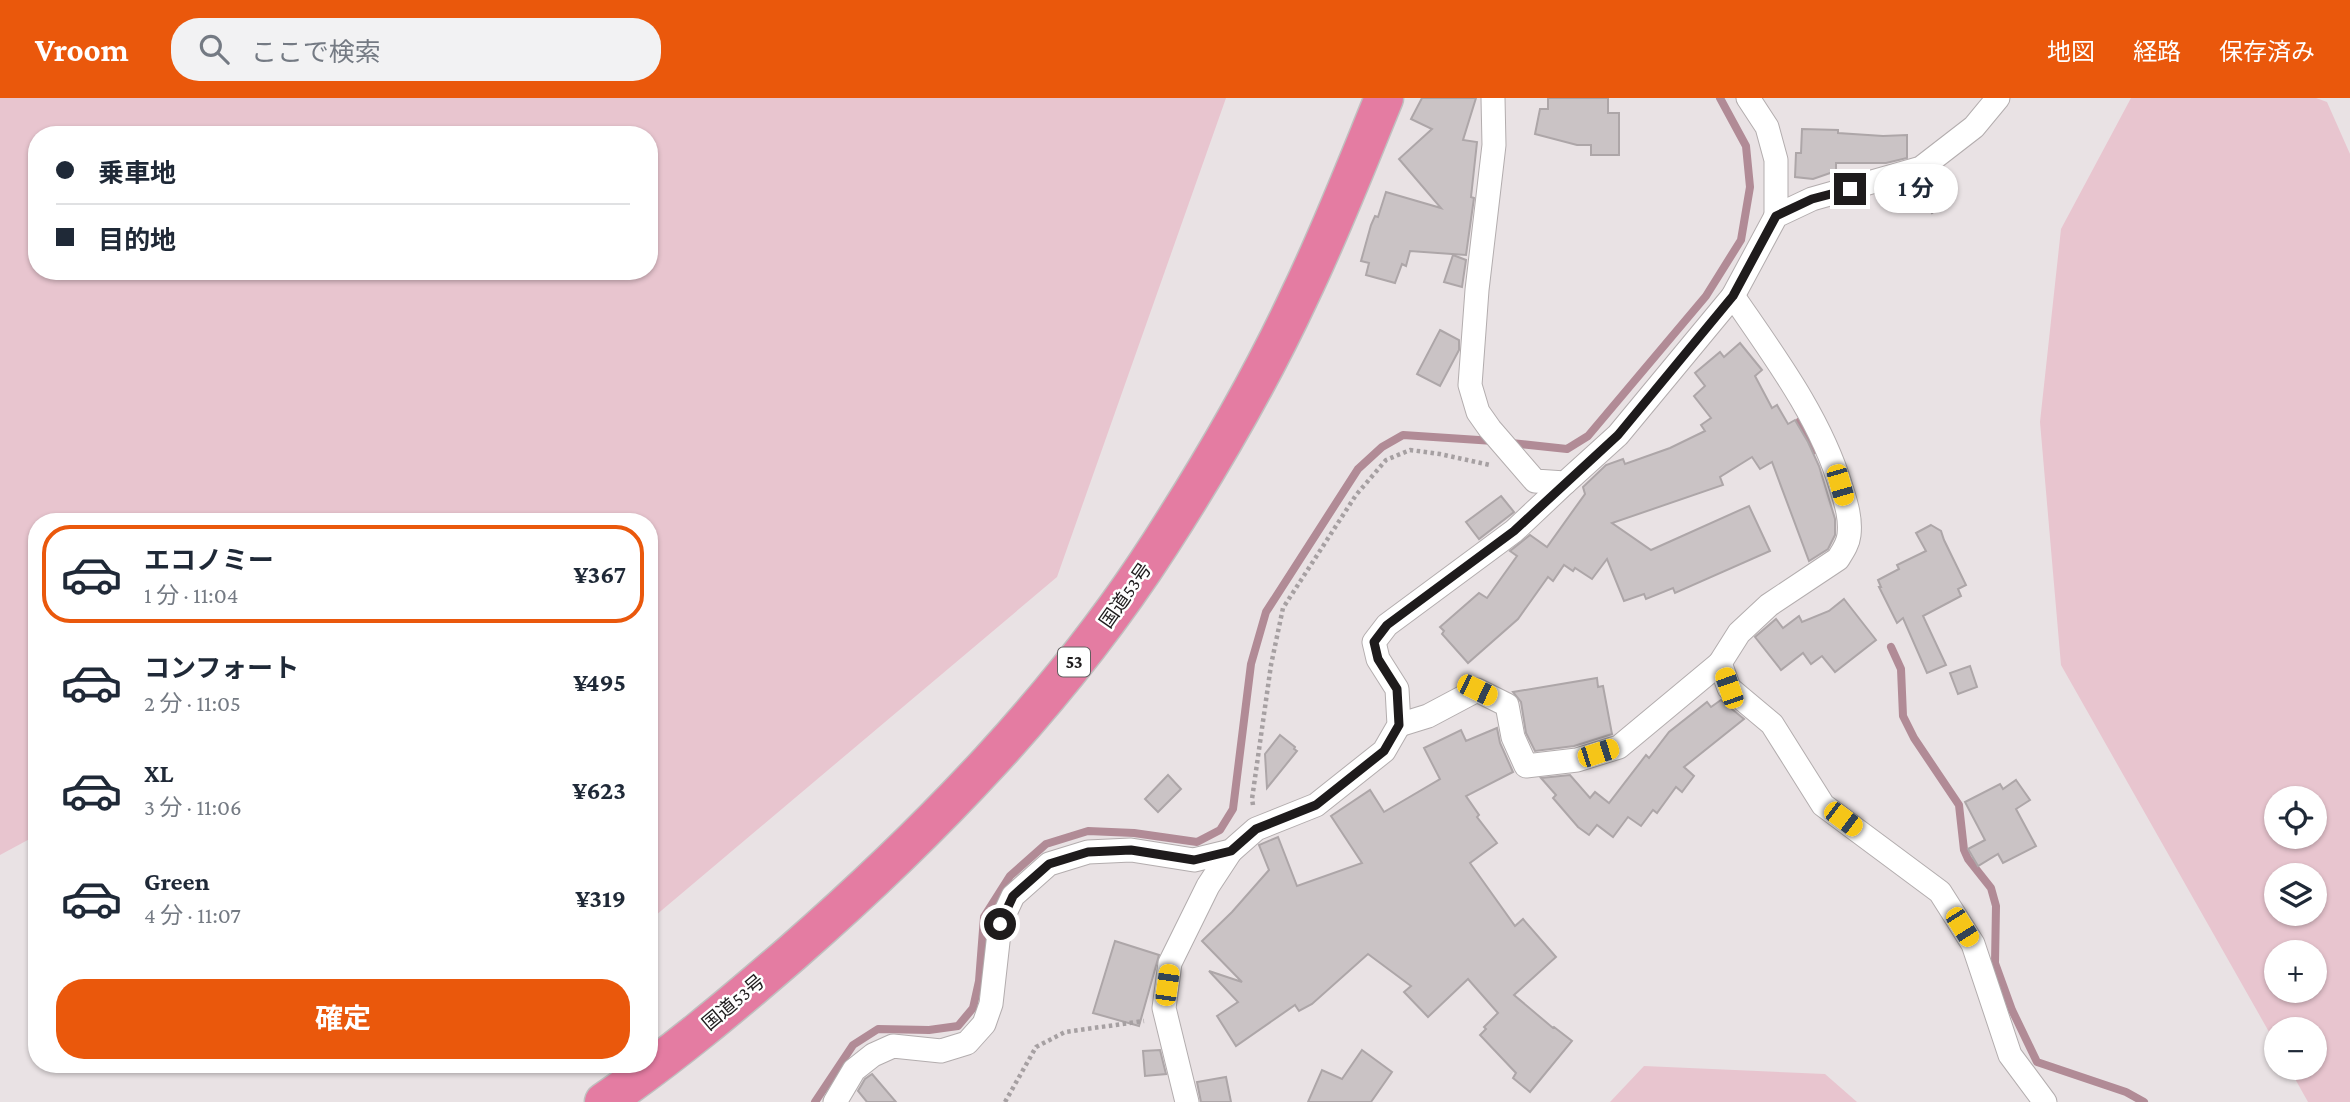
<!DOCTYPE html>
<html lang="ja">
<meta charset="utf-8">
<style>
body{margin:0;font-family:"Crimson Pro","Noto Sans JP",serif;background:#f2f2f3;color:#1f2937;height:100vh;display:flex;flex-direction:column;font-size:26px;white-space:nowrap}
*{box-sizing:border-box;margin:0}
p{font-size:23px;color:#747a83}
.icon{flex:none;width:38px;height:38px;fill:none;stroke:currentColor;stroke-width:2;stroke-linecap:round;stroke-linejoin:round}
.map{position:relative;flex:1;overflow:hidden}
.panel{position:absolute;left:28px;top:415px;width:630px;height:560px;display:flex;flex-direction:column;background:#fff;border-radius:28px;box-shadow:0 2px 5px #0004}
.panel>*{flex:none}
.banner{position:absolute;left:28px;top:28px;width:630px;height:154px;border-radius:28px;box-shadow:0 2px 5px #0004;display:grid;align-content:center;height:154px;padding:0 28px;background:#fff}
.controls{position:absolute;left:2264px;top:688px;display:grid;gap:14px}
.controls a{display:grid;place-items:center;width:63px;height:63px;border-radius:50%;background:#fff;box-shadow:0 2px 5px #0004;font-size:35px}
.end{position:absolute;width:32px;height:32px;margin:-16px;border:9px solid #1e1b1c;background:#fff;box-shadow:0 0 0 4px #fff}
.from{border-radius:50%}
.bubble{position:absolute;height:49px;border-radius:24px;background:#fff;box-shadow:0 2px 5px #0004;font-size:23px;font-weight:700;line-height:49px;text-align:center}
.car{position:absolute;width:21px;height:42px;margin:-21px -10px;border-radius:9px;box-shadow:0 0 5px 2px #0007;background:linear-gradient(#f5c518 24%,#345 0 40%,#f5c518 0 76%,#345 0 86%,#f5c518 0)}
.banner b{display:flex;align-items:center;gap:24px;height:66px;font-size:26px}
.banner b+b{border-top:2px solid #e0e1e3}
.banner i{width:18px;height:18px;background:#1f2937}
ul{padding:12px 0 0;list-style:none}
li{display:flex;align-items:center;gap:21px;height:98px;margin:0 14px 10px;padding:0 14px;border:4px solid transparent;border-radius:28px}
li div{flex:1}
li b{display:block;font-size:26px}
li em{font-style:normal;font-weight:700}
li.selected{border-color:#ea580c}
li>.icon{width:63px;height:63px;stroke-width:1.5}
.primary-button{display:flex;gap:14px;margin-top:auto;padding:14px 28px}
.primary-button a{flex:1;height:80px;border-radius:28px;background:#ea580c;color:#fff;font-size:28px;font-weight:700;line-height:80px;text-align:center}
header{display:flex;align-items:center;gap:42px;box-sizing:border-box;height:98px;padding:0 35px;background:#ea580c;color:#fff}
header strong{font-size:33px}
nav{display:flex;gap:38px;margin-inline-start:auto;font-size:24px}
.search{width:490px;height:63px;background:#f2f2f3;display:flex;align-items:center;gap:18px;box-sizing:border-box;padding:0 24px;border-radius:28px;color:#747a83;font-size:26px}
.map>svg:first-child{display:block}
.green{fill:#e8c5cf;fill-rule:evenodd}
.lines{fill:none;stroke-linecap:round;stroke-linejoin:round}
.stream{stroke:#b18b96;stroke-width:8}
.building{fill:#cac3c5;stroke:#ada6a8;stroke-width:2}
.minor-casing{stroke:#b3adae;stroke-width:25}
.trunk-casing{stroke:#c0bfbf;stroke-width:41}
.path{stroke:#a6a0a2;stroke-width:4.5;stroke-dasharray:3.5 3.5;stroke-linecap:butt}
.minor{stroke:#fff;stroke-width:23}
.trunk{stroke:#e47ca2;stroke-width:38}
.route{stroke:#1e1b1c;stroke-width:9}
.labels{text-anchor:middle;stroke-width:5;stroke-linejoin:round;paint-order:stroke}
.shield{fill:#fff;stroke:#625f60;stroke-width:2}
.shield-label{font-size:18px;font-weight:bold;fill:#1e1b1c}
.street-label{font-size:19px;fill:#1e1b1c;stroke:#fff}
</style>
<header>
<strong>Vroom</strong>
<div class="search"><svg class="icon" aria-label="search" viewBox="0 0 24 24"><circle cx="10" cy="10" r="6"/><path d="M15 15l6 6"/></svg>ここで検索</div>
<nav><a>地図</a><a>経路</a><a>保存済み</a></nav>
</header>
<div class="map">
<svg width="2350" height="1004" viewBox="0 0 2350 1004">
<rect width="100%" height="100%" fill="#e9e2e4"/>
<g class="green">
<path d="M0 0H1226L1057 479 649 823V424H37V737L0 757ZM37 37H649V173H37Z"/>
<path d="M2131 0H2316L2327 4 2350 56V1004H2308L2289 970H2315V931H2277V948L2061 567 2040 324 2061 131ZM2315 700V738H2277V700ZM2315 777V816H2277V777ZM2315 854V892H2277V854Z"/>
<path d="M1644 968 1825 976 1857 1004H1610Z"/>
</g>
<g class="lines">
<g class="stream">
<path d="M1800 323 1815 352"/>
<path d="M1511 345 1567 351 1588 338 1706 198 1741 142 1750 89 1746 48 1720 0"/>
<path d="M1891 549 1901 571 1903 618 1914 640 1959 707 1964 752 1968 761 1991 790 1996 808 1995 865 2012 912 2037 964 2126 994 2144 1004"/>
<path d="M815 1004 853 947 878 931 929 932 958 928 973 910 979 883 984 819 1010 778 1046 746 1088 733 1134 735 1197 744 1220 732 1233 711 1251 566 1266 514 1358 371 1382 349 1403 337 1494 343"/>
</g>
</g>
<g class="building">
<path d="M1422 0H1476L1463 42 1477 44 1471 99 1474 100 1466 157 1410 153 1406 168 1402 166 1395 185 1366 177 1369 165 1361 163 1371 127 1375 118 1378 119 1386 94 1441 110 1399 61 1432 31 1411 21Z"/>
<path d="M1548 0H1608V15H1619V57H1591V47H1577L1535 36 1540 11H1548Z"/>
<path d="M1802 31 1838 32V35L1883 38 1907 37V60L1886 65H1836V73L1813 81 1795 79 1796 55H1801Z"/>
<path d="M1933 81 1949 102 1932 115 1917 94Z"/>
<path d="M1453 157 1466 162 1462 189 1444 184Z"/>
<path d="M1440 232 1459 242V252L1440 288 1417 276Z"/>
<path d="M1740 245 1762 272 1755 278 1772 310 1777 307 1788 326 1795 322 1808 344 1819 368 1835 421V437L1828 451 1809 463 1772 364 1760 371 1752 359 1720 379 1723 387 1612 425 1651 452 1749 408 1770 453 1675 495 1673 490 1646 501 1644 496 1624 503 1607 461 1592 481 1575 470 1573 473 1564 467 1553 483 1548 479 1518 521 1468 565 1442 536 1444 533 1440 529 1479 495 1487 500 1517 458 1510 453 1530 437 1547 449 1585 396 1583 389 1606 367 1623 361 1625 366 1670 350 1705 333 1701 327 1711 320 1694 298 1705 288 1695 275 1720 254 1724 259Z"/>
<path d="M1501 398 1514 414 1479 441 1466 424Z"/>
<path d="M1931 427 1941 433 1944 442 1966 487 1958 491 1961 498 1923 518 1946 567 1927 575 1903 520 1897 525 1879 489H1881L1878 482 1899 471 1897 467 1926 453 1916 435Z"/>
<path d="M1844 501 1876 542 1835 574 1822 558 1811 566 1803 555 1781 572 1755 539 1776 521 1783 530 1799 518 1802 524 1829 513Z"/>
<path d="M1970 568 1977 589 1958 596 1950 575Z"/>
<path d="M1597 580 1598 589 1603 588 1612 636 1574 648 1535 653 1526 635 1521 604 1513 594Z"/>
<path d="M1721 602 1744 621 1684 669 1694 678 1682 694 1676 689 1657 715 1653 712 1641 728 1628 719 1613 739 1597 727 1589 737 1578 729 1553 700 1556 697 1541 680 1570 677 1590 700 1595 694 1609 705 1646 657 1649 660 1669 634 1707 604 1711 609Z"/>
<path d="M1497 630 1500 645 1513 674 1466 698 1479 717 1477 719 1497 745 1470 765 1515 828 1523 821 1556 859 1514 897 1553 930 1554 929 1572 943 1530 994 1513 980 1516 975 1480 937 1486 931 1484 929 1498 915 1468 881 1428 919 1404 894 1411 888 1368 856 1312 906 1299 913 1295 907 1236 948 1217 918 1238 904 1209 873 1242 884 1202 843 1232 814 1269 772 1259 747 1278 739 1297 788 1362 765 1331 718 1370 692 1384 714 1440 681 1424 650 1461 632 1466 643Z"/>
<path d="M1280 637 1295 649 1294 651 1297 653 1267 690 1265 656Z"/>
<path d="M1168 677 1181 691 1158 714 1145 701Z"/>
<path d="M2016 682 2030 702 2016 711 2036 748 2003 765 1998 756 1978 768 1968 751 1985 742 1965 704 2000 686 2003 691Z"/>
<path d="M1115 843 1159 857 1139 928 1093 915Z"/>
<path d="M1160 952 1166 976 1145 978 1143 953Z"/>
<path d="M1362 952 1392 974 1371 1004H1308L1322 972 1342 981Z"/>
<path d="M872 976 896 1004H867L858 993 865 981Z"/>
<path d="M1226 979 1231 1004H1201L1197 984Z"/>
</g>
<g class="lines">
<defs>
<g id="minor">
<path d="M1493 0 1494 47 1477 192 1470 287 1478 314 1490 331 1535 383 1565 385 1618 337 1733 198 1776 118 1812 101 1921 70 1974 29 1998 0"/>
<path d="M1748 0 1767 29 1776 62V118"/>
<path d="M1733 198C1774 258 1820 319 1841 389 1846 405 1851 420 1849 437 1848 446 1843 453 1838 461L1769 507 1739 535 1720 565 1729 590 1772 626 1823 707 1940 794 1973 846 2010 957 2045 1004"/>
<path d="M1399 627 1428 618 1477 592 1507 607 1513 639 1526 668 1577 662 1619 649 1720 565"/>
<path d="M835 1004 854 972 873 957 893 948 941 953 967 945 984 926 991 906 1000 826 1013 798 1049 766 1088 754 1131 752 1194 762 1231 753 1256 731 1316 707 1384 653 1399 627 1397 591 1378 561 1374 544 1387 527 1514 433 1565 385"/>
<path d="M1187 1004 1164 910 1170 865 1208 788 1231 753"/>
</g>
<path id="trunk" d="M604 1004C670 959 732 907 792 855 929 735 1061 600 1160 446 1211 367 1260 283 1300 197 1331 133 1357 66 1384 0"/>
</defs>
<use href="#minor" class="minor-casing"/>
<use href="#trunk" class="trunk-casing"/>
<g class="path">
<path d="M1253 707 1252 701 1271 567 1283 510 1356 397 1386 362 1410 352 1440 356 1490 367"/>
<path d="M1005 1004 1036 949 1065 934 1144 923"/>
</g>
<use href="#minor" class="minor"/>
<use href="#trunk" class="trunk"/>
</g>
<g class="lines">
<path class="route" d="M1000 826 1013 798 1049 766 1088 754 1131 752 1194 762 1231 753 1256 731 1316 707 1384 653 1399 627 1397 591 1378 561 1374 544 1387 527 1514 433 1618 337 1733 198 1776 118 1812 101 1850 91"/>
</g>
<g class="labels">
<rect class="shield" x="1058" y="549.5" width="32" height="29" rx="5"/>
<g class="shield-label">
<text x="1074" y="570">53</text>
</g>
<g class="street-label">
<text transform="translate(1125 497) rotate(-55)" y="7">国道53号</text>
<text transform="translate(733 904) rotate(-40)" y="7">国道53号</text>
</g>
</g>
</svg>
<div class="controls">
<a><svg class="icon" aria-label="locate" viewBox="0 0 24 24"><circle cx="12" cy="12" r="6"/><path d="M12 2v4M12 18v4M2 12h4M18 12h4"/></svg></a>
<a><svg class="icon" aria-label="layers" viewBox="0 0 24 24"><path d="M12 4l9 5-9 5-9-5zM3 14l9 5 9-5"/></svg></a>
<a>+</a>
<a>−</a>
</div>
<i class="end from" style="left:1000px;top:826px"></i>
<i class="end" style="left:1850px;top:91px"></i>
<div class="bubble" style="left:1874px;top:66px;width:84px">1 分</div>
<i class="car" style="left:1840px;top:387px;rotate:164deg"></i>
<i class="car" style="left:1729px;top:590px;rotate:341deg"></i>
<i class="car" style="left:1477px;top:592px;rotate:116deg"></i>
<i class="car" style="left:1598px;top:655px;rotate:72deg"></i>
<i class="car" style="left:1843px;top:721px;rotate:127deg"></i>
<i class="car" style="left:1962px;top:829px;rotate:148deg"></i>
<i class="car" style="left:1167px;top:887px;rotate:8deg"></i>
<div class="banner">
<b><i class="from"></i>乗車地</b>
<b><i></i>目的地</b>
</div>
<section class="panel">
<ul>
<li class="selected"><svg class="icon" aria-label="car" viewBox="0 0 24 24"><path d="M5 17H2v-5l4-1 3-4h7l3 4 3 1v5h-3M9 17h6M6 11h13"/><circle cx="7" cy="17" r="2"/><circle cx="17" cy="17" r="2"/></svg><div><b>エコノミー</b><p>1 分 · 11:04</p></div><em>¥367</em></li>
<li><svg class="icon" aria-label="car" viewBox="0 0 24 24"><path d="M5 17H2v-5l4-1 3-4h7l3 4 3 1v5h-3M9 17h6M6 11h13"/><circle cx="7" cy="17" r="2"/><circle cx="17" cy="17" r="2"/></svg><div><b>コンフォート</b><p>2 分 · 11:05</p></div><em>¥495</em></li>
<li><svg class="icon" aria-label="car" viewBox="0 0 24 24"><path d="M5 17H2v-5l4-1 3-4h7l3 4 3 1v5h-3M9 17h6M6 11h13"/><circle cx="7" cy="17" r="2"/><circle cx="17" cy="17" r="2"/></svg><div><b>XL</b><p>3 分 · 11:06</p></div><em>¥623</em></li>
<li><svg class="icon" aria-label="car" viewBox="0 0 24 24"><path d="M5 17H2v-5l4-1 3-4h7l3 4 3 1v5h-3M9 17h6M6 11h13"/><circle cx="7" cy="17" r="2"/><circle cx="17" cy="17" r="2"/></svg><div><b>Green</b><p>4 分 · 11:07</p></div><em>¥319</em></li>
</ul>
<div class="primary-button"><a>確定</a></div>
</section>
</div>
